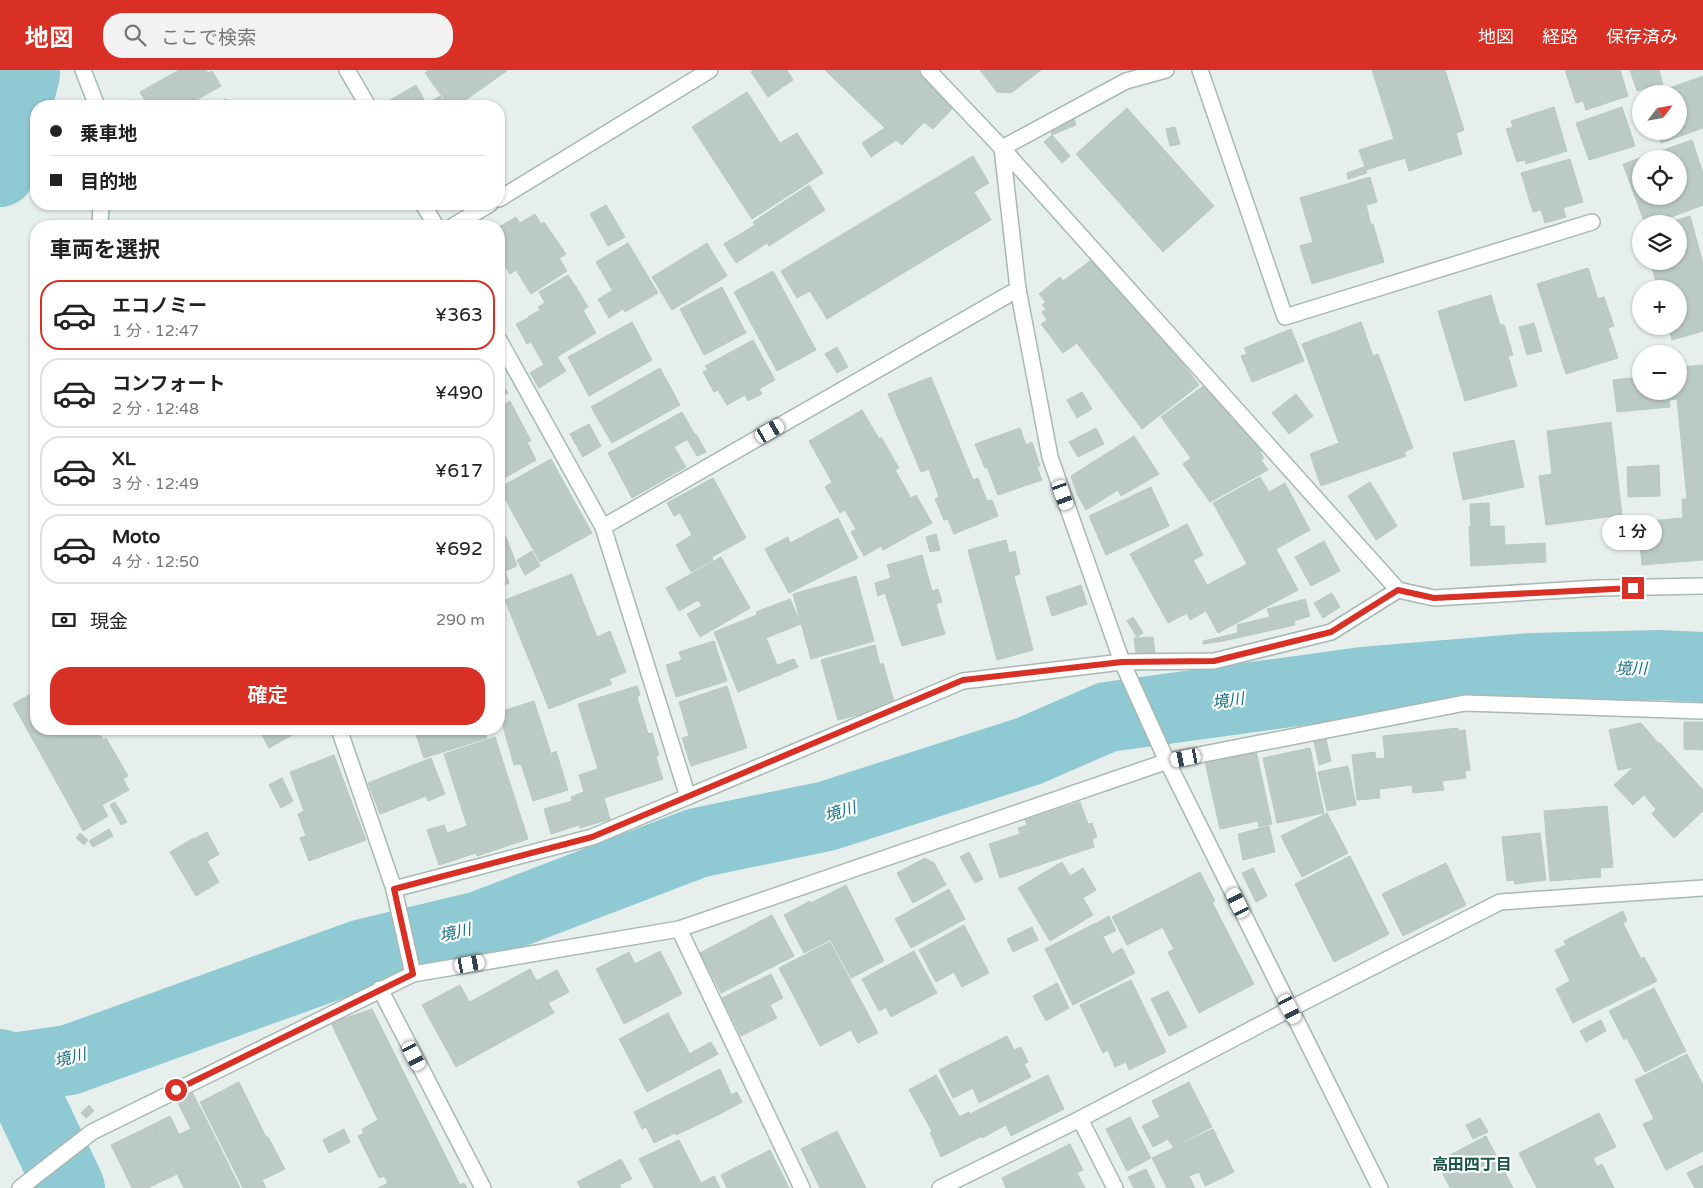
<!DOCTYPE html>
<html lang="ja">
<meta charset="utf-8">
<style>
body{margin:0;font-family:"Varela Round","Noto Sans JP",sans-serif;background:#f2f2f2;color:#222;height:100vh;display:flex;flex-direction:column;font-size:19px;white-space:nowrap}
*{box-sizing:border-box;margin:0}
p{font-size:16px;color:#767676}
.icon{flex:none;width:28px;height:28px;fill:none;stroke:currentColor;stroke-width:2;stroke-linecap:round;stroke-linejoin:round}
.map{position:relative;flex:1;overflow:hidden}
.panel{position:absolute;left:30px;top:150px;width:475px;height:515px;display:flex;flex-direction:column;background:#fff;border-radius:20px;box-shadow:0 1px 4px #0004}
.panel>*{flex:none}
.hud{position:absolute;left:30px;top:30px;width:475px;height:110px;border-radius:20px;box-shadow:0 1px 4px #0004;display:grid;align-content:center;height:110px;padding:0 20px;background:#fff}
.needle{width:32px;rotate:59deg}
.buttons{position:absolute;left:1632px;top:15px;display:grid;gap:10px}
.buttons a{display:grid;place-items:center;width:55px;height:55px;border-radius:50%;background:#fff;box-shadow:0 1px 4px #0004;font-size:25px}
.end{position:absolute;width:22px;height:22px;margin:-11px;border:6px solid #d93025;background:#fff;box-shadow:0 0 0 2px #fff}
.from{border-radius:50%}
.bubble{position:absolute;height:35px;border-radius:18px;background:#fff;box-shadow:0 1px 4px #0004;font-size:16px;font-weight:600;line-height:35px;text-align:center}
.car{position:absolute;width:15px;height:30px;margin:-15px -8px;border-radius:6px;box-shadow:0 0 4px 1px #0007;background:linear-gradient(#fff 24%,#345 0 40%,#fff 0 76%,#345 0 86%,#fff 0)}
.hud b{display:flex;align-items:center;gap:18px;height:48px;font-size:19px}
.hud b+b{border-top:1px solid #e0e0e0}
.hud i{width:12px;height:12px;background:#222}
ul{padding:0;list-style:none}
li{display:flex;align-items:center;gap:15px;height:70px;margin:0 10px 8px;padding:0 10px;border:2px solid #e0e0e0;border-radius:20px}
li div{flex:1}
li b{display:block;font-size:19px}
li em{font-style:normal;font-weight:600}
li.active{border-color:#d93025}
li>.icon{width:45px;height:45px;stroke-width:1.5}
h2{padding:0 20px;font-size:22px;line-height:60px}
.pay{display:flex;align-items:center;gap:12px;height:55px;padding:0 20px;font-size:19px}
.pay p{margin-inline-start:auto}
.primary-button{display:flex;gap:10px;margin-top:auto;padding:10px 20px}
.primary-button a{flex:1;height:58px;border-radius:20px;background:#d93025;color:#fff;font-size:20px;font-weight:600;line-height:58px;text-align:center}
header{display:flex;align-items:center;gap:30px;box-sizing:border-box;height:70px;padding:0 25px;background:#d93025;color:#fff}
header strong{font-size:24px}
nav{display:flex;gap:28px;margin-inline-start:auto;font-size:18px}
.search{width:350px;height:45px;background:#f2f2f2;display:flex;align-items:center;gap:12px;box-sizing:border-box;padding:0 18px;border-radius:20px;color:#767676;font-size:19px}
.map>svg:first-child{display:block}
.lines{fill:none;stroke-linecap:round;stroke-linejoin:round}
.river{stroke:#8ec9d4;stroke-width:70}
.building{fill:#bbcac4;stroke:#b8c9c2;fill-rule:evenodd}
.minor-casing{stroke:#a8b8b2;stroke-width:18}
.minor{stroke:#fff;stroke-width:15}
.route{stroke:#d93025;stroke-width:6}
.labels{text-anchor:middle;stroke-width:4.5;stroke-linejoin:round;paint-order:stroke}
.water-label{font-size:16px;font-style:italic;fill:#1c6f80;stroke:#f7fbf9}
.neighbourhood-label{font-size:16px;font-weight:bold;fill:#1f5548;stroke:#f7fbf9}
</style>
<header>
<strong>地図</strong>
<div class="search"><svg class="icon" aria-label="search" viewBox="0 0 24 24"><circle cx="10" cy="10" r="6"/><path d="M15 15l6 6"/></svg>ここで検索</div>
<nav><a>地図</a><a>経路</a><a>保存済み</a></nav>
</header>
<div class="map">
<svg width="1703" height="1118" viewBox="0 0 1703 1118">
<rect width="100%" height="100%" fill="#e6efeb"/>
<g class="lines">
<g class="river">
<path d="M0 102 25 4 24 0"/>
<path d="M0 994 13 998 69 990 363 884 480 856 697 773 827 746 1029 681 1107 647 1363 612 1531 598 1660 595 1703 597"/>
<path d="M13 998 70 1118"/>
</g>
</g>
<g class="building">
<path d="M179 0H206L208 3 212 1 221 16 186 36H148L140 22Z"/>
<path d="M428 0H508L457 36H449L425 3Z"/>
<path d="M753 0H787L793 10 768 27 751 2Z"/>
<path d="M825 0H917L954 37 933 59 924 52 902 75 896 70 871 87 862 73 885 58Z"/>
<path d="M980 0H1041L1011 23 997 22Z"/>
<path d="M1372 0H1445L1464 60 1456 63 1462 84 1409 101 1405 88 1366 100 1359 80 1394 69Z"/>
<path d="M1565 0H1620L1628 26 1586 40 1583 31 1576 33Z"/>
<path d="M1630 0H1659L1663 14 1637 21Z"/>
<path d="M1703 6V58L1661 73 1657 61H1679V24H1653Z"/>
<path d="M416 15 425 31 415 36H387L385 33Z"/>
<path d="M747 22 780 73 797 63 823 103 752 149 692 57Z"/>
<path d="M440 26 447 36H423Z"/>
<path d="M226 29 230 36H212Z"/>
<path d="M1554 37 1567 81 1526 94 1525 90 1517 92 1506 59 1513 57 1511 51Z"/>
<path d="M1622 37 1635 76 1589 90 1576 53Z"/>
<path d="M1127 38 1214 136 1163 182 1076 84Z"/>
<path d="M1072 44 1076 55 1052 65 1049 57Z"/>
<path d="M1175 57 1180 74 1170 76 1166 59Z"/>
<path d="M1052 65 1070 86 1062 93 1044 72Z"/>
<path d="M1692 70 1703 103V135L1653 154H1645L1623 94ZM1641 89H1679V126H1641Z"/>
<path d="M973 86 989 113 974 122 991 150 827 249 810 221 797 228 781 201Z"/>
<path d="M1570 89 1583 132 1563 138 1566 147 1545 153 1541 140 1533 142 1521 103Z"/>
<path d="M1364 97 1367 103 1348 109 1347 103Z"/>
<path d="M1370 107 1377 132 1366 135 1371 155 1313 172 1300 128Z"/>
<path d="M809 115 825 140 769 176 753 152Z"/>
<path d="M606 135 625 167 608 176 590 144Z"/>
<path d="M535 144 541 154 544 152 566 184 559 188 567 201 531 224 516 200 510 204 499 186V178L500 177 499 174V157L516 147 520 153Z"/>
<path d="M1690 146 1703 193V261L1672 270 1668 256H1679V219H1658L1650 191H1679V154H1664Z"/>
<path d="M1373 154 1384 192 1312 214 1300 176Z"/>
<path d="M755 155 767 173 736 193 724 174Z"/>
<path d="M628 173 658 223 625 242 596 192Z"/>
<path d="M707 173 727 206 672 240 652 207Z"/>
<path d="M1094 188 1124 228 1130 224 1199 315 1142 359 1077 273 1063 283 1041 254 1047 250 1042 242 1046 239 1042 235 1046 232 1039 224 1060 207 1063 211Z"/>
<path d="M1588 198 1598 229 1604 227 1614 256 1608 258 1618 288 1566 304 1537 214Z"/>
<path d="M773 201 816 280 777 301 734 222Z"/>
<path d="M568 205 575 216 545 233 539 222Z"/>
<path d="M575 215 588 237 583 240 596 263 544 295 531 272 540 266 528 247 540 240 538 237Z"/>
<path d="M722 217 746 263 704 285 680 239Z"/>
<path d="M613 220 623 239 609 248 598 229Z"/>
<path d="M1491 225 1500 255H1504L1513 285 1508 286 1517 316 1465 331 1438 241Z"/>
<path d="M528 248 540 266 527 274 516 254Z"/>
<path d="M632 252 652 290 589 326 568 287Z"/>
<path d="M1361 252 1373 286 1378 284 1413 378 1404 382 1406 386 1321 416 1310 384 1339 373 1302 274Z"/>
<path d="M1534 253 1542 281 1527 285 1519 257Z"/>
<path d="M1291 259 1304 291 1252 312 1241 286 1247 284 1244 278Z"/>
<path d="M753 270 775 310 759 319 762 324 748 331 745 325 727 335 718 320 714 322 703 302 708 300 705 296Z"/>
<path d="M837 277 848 297 837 303 825 284Z"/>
<path d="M557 287 566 301 539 318 530 303Z"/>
<path d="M1703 295V326L1669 330 1668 321H1679V297Z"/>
<path d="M660 298 680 335 612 373 591 337Z"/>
<path d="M931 307 973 410 978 408 987 431 992 430 998 446 954 464 948 449 944 450 935 429 939 427 929 399 921 402 888 324Z"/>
<path d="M1641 307V321H1668L1670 337 1617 342 1613 310Z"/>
<path d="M499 308 508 323 499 328Z"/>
<path d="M1206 314 1233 351 1238 347 1262 381 1260 382 1264 388 1261 390 1268 400 1210 432 1183 394 1191 388 1161 347Z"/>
<path d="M1082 322 1092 339 1077 348 1067 330Z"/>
<path d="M1296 324 1313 346 1289 364 1272 343Z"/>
<path d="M1703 326V490L1642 495 1638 452 1683 448 1682 429H1687L1677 329Z"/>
<path d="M510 331 531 371 527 372 536 390 499 411V337Z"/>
<path d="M862 340 879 369 881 367 899 398 895 400 911 428 856 459 845 440 840 443 825 417 832 412 809 371Z"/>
<path d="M682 342 695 365 674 377 686 397 632 428 608 383Z"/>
<path d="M1611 352 1622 445 1546 455 1539 406 1552 404 1547 361Z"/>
<path d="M589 354 601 376 583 387 570 364Z"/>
<path d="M1020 358 1026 375 1032 372 1040 396 1037 397 1042 410 998 425 987 397 985 398 975 374Z"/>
<path d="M1096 358 1104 374 1078 387 1069 372Z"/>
<path d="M696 364 706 382 697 386 687 369Z"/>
<path d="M1134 366 1159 404 1121 426 1118 420 1086 440 1077 424 1071 406Z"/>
<path d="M1514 370 1524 417 1463 430 1453 383Z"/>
<path d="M551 389 592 463 540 492 499 418Z"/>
<path d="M1659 395 1660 426 1628 427 1627 397Z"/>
<path d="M1260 407 1269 422 1285 413 1310 460 1276 479 1298 520 1218 563 1206 541 1190 550 1187 543 1168 553 1130 484 1187 454 1203 485 1193 490 1207 515 1247 494 1213 433Z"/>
<path d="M713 408 746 468 712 487 713 490 691 502 676 475 692 465 680 443 674 446 667 433Z"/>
<path d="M1370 412 1397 456 1376 470 1348 426Z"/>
<path d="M1151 417 1169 456 1106 485 1089 446Z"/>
<path d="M916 425 932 453 883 480 881 476 864 486 851 462Z"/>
<path d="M1489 433 1490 456 1471 458 1470 434Z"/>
<path d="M838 448 858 488 789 523 765 479 788 467 790 473Z"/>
<path d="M1504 456 1506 494 1471 496 1469 457Z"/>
<path d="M936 464 940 480 930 482 926 467Z"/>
<path d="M506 467 517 496 505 501 509 513 499 517V469Z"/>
<path d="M1006 470 1009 483 1015 481 1020 504 1014 506 1033 580 997 590 968 480Z"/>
<path d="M1324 471 1340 501 1311 516 1295 487Z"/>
<path d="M1545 473 1546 492 1506 494 1505 475Z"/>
<path d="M532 481 540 496 525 505 517 490Z"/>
<path d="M922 485 932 521 938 519 942 532 936 534 945 564 902 576 885 523 878 526 875 513 891 508 887 495Z"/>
<path d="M721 487 750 538 700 567 687 544 702 536 698 530 679 541 666 518Z"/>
<path d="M572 504 597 567 610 561 626 602 609 609 612 614 549 639 505 530Z"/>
<path d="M856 506 874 571 811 589 793 524Z"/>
<path d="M1081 515 1087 534 1052 546 1046 527Z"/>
<path d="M1332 523 1340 537 1323 548 1314 533Z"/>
<path d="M790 529 801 554 766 568 756 542Z"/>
<path d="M1305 529 1310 546 1294 551 1295 555 1223 571 1203 574V571L1238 563 1237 555 1270 547 1267 539Z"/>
<path d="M757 545 779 600 775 601 777 606 738 622 714 562Z"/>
<path d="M1133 547 1143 563 1137 567 1127 551Z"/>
<path d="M1153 567 1155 583 1136 585 1134 568Z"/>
<path d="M714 571 727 611 676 627 666 595 682 590 679 582Z"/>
<path d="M875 575 880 595 883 593 895 635 838 650 821 590Z"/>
<path d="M794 589 798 597 777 606 775 601 779 600 777 595Z"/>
<path d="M637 616 640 625 637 627 648 664 652 663 659 685 656 687 663 709 604 728 610 749 580 758 579 755 551 764 544 739 572 731 571 727 584 722 579 705 598 699 578 634Z"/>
<path d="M727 616 747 678 691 696 682 668 689 666 679 632Z"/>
<path d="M36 621V659H97L103 670 106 668 128 706 123 709 129 720 77 749 13 634Z"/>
<path d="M534 631 551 684 556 681 568 720 533 731 521 694 514 695 499 642Z"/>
<path d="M1684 652H1703V680L1684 679Z"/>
<path d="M1641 653 1659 674 1634 697 1618 700 1609 660Z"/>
<path d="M1458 658V661L1465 660 1470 700 1465 701 1466 708 1442 711 1444 720 1413 723 1412 715 1379 719 1375 689 1385 688 1383 666Z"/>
<path d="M259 659H303L269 678Z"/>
<path d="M414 659H484L487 668 424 688Z"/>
<path d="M495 667 528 769 477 786 444 684Z"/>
<path d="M1326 669 1331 691 1319 695 1314 672Z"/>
<path d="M1660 673 1703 720V741L1674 768 1652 744 1656 739 1644 725 1633 735 1614 715Z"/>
<path d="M1310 678 1324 743 1277 753 1263 688Z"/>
<path d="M1256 681 1272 754 1259 757 1258 751 1220 759 1205 692Z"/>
<path d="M1375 682 1380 728 1357 730 1352 685Z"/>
<path d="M334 685 366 770 309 791 300 768 306 766 298 744 304 741 290 702Z"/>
<path d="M431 688 445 724 428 731 426 726 380 744 368 713Z"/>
<path d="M1348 696 1356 735 1327 741 1318 702Z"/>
<path d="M282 708 293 731 281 738 269 715Z"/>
<path d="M115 732 127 752 121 755 110 735Z"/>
<path d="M1080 732 1088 754 1092 753 1097 767 1092 769 1094 777 1000 808 989 774 1020 764 1018 758 1027 755 1025 750Z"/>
<path d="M102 735 108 746 83 761 77 749Z"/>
<path d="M1607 736 1613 797 1600 798 1601 807 1550 811 1544 741Z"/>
<path d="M1327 743 1348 783 1302 807 1281 766Z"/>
<path d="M444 755 447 763 467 756 476 783 439 795 427 760Z"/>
<path d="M1269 756 1275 782 1243 790 1238 764Z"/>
<path d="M109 759 113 766 93 777 89 771Z"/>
<path d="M207 762 219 784 208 791 194 769Z"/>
<path d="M80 763 88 770 84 775 76 768Z"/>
<path d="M1540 763 1546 810 1515 814 1514 810 1507 811 1502 767Z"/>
<path d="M194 768 219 812 196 826 170 782Z"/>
<path d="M969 782 983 809 975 813 960 787Z"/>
<path d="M1350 786 1389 864 1334 892 1295 814Z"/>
<path d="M925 788 934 793 946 815 913 833 897 803Z"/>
<path d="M1062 792 1070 806 1083 798 1096 820 1083 828 1093 845 1050 871 1018 818Z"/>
<path d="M1446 793 1466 835 1403 866 1382 824Z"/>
<path d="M1253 798 1267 826 1256 832 1242 803Z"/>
<path d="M1200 802 1215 831 1127 875 1112 847Z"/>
<path d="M846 815 884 891 851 908 811 833Z"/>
<path d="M949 819 965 849 911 878 895 849Z"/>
<path d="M810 831 830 870 804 883 784 845Z"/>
<path d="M1212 832 1254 914 1199 943 1168 882 1174 879 1163 858Z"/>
<path d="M1623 841 1627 851 1623 853 1641 889 1644 887 1657 911 1573 953 1556 919 1570 911 1555 880 1566 875 1564 871Z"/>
<path d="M772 845 794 886 721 923 700 883Z"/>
<path d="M1109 846 1116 861 1104 866 1097 853Z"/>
<path d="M1096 853 1112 884 1122 878 1135 903 1073 935 1045 879Z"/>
<path d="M964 855 989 903 962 917 954 902 936 912 919 880Z"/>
<path d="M1032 857 1038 870 1013 882 1007 869Z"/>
<path d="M830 872 878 963 858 973 851 960 820 976 779 898Z"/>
<path d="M660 881 682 924 624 954 596 899 629 882 635 894Z"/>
<path d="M914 881 937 923 891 947 886 937 879 941 862 909Z"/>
<path d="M530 899 554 943 494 976 470 932Z"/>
<path d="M557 900 569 922 548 933 536 911Z"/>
<path d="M771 904 783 928 770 935 777 948 741 966 722 928Z"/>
<path d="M1131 910 1166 982 1129 1000 1126 992 1115 997 1108 980 1103 983 1080 935Z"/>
<path d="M1057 913 1069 938 1046 951 1033 926Z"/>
<path d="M460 915 494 976 456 997 422 935Z"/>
<path d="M1654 918 1686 981 1645 1002 1627 968 1624 970 1609 941Z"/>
<path d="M1168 921 1187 957 1169 966 1151 929Z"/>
<path d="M372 939 460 1115 464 1113 467 1118H378L388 1113 384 1106 379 1108 358 1066 364 1063 362 1059 378 1050 331 953Z"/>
<path d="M668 943 696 996 647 1022 619 969Z"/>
<path d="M1601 950 1606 961 1586 972 1580 961Z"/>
<path d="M1007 966 1014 980 1021 977 1028 992 1024 994 1031 1007 979 1033 973 1018 953 1028 939 1000Z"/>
<path d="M711 972 718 984 696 996 689 984Z"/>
<path d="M1687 984 1703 1015V1081L1666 1100 1643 1054 1654 1049 1635 1010Z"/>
<path d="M720 999 731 1024 712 1034 718 1045 676 1065 675 1063 654 1073 646 1057 642 1059 634 1042Z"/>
<path d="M936 1005 959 1046 932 1061 909 1020Z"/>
<path d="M1048 1005 1064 1039 1011 1066 1006 1055 982 1068 970 1044Z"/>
<path d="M239 1012 266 1067H268L285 1099 262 1110 266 1118H243L200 1032Z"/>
<path d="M1189 1012 1212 1057 1173 1077 1168 1069 1153 1077 1142 1056 1160 1047 1152 1031Z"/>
<path d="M192 1022 207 1051 191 1059 176 1029Z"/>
<path d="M737 1022 742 1032 718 1045 712 1034Z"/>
<path d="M89 1035 94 1041 86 1048 81 1043Z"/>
<path d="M969 1042 982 1066 941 1087 930 1062Z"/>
<path d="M1599 1043 1616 1077 1593 1088 1597 1096 1554 1118H1537L1519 1083Z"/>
<path d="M170 1046 179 1064 174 1067 185 1091 174 1096 152 1055Z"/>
<path d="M1130 1047 1151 1088 1127 1101 1106 1059Z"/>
<path d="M1480 1048 1488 1062 1473 1069 1466 1055Z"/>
<path d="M207 1051 240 1118H184L177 1104 148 1118H132L111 1075 152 1055 174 1096 185 1091 174 1067Z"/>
<path d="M344 1059 350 1072 329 1083 323 1070Z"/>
<path d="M1213 1059 1234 1102 1205 1116 1199 1102 1189 1106 1195 1118H1167L1152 1088Z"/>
<path d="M837 1061 866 1118H820L801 1079Z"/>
<path d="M1486 1066 1513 1118H1450L1437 1092Z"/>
<path d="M679 1070 701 1113 714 1106 720 1118H654L639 1089Z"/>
<path d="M1070 1074 1083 1100 1077 1103 1085 1118H1006L1002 1108Z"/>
<path d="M770 1080 789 1118H727L721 1105Z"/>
<path d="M621 1089 632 1109 619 1115 621 1118H581L577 1112Z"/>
<path d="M1602 1094 1614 1118H1554Z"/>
<path d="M1703 1095V1118H1695L1687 1103Z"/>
<path d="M1146 1099 1155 1118H1134L1128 1107Z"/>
</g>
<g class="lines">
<defs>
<g id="minor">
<path d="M83 0 97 36"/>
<path d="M347 0 368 36"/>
<path d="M928 0 1002 78 1398 520 1434 528 1598 518 1703 516"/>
<path d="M1200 0 1285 247 1592 152"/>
<path d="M1002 78 1018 219 1050 387 1122 592 1166 689 1380 1118"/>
<path d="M1002 78 1126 11 1166 0"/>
<path d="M499 129 710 0"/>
<path d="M423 134 436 156"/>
<path d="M100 156 101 134"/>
<path d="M453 156 490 134"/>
<path d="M499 270 603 457 688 727"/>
<path d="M603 457 1018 219"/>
<path d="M339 659 394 819 413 904"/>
<path d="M394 819 592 767 963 611 1122 592 1214 591 1331 562 1398 520"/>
<path d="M679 859 802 1118"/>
<path d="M380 919 483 1118"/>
<path d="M1080 1049 1115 1118"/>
<path d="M20 1118 92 1062 413 904 679 859 1168 691 1465 633 1703 641"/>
<path d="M940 1118 1080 1049 1290 939 1500 832 1703 818"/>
</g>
</defs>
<use href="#minor" class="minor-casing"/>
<use href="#minor" class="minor"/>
</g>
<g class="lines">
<path class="route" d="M176 1020 413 904 394 819 592 767 963 610 1122 592 1214 591 1331 562 1398 520 1434 528 1633 518"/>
</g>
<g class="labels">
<g class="water-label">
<text x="1631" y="604">境川</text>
<text transform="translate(1228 630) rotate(-8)" y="6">境川</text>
<text transform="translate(840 741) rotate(-17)" y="6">境川</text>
<text transform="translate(455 862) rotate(-13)" y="6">境川</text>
<text transform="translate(70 987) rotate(-14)" y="6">境川</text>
</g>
<g class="neighbourhood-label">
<text x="1472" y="1100">高田四丁目</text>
</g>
</g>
</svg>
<div class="buttons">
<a><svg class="needle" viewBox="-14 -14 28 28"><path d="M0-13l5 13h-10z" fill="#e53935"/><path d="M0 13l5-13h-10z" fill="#767676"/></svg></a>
<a><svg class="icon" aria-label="locate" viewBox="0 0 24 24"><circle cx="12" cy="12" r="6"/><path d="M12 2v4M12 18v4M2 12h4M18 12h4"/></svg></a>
<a><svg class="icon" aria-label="layers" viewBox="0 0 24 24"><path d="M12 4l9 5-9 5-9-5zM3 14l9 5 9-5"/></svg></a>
<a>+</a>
<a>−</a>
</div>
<i class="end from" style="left:176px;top:1020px"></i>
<i class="end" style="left:1633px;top:518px"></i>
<div class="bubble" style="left:1602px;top:445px;width:60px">1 分</div>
<i class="car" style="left:770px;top:361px;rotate:60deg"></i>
<i class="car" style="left:1063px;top:425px;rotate:160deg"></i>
<i class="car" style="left:1186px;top:688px;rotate:259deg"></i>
<i class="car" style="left:1238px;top:833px;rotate:334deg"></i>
<i class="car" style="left:470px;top:894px;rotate:80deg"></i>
<i class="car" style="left:1290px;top:939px;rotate:153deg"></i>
<i class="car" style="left:414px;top:986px;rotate:153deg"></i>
<div class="hud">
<b><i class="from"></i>乗車地</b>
<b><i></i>目的地</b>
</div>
<section class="panel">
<h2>車両を選択</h2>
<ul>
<li class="active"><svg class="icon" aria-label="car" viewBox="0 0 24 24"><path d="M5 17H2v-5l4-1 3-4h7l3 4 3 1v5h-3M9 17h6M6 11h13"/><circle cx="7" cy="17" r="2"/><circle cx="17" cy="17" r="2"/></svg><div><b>エコノミー</b><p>1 分 · 12:47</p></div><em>¥363</em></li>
<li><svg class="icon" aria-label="car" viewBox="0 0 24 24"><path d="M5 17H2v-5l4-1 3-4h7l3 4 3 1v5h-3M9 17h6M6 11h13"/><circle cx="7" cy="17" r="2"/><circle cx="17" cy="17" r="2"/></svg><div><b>コンフォート</b><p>2 分 · 12:48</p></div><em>¥490</em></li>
<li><svg class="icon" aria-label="car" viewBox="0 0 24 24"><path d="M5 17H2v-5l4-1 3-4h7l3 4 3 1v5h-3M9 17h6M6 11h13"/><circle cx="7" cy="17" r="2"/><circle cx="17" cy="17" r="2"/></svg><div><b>XL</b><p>3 分 · 12:49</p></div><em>¥617</em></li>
<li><svg class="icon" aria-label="car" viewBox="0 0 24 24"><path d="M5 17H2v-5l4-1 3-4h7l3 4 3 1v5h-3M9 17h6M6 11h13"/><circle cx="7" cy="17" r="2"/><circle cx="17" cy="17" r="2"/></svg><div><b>Moto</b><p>4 分 · 12:50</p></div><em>¥692</em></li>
</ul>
<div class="pay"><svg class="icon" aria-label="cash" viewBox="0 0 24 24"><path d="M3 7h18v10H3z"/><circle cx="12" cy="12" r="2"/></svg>現金<p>290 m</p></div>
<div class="primary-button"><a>確定</a></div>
</section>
</div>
